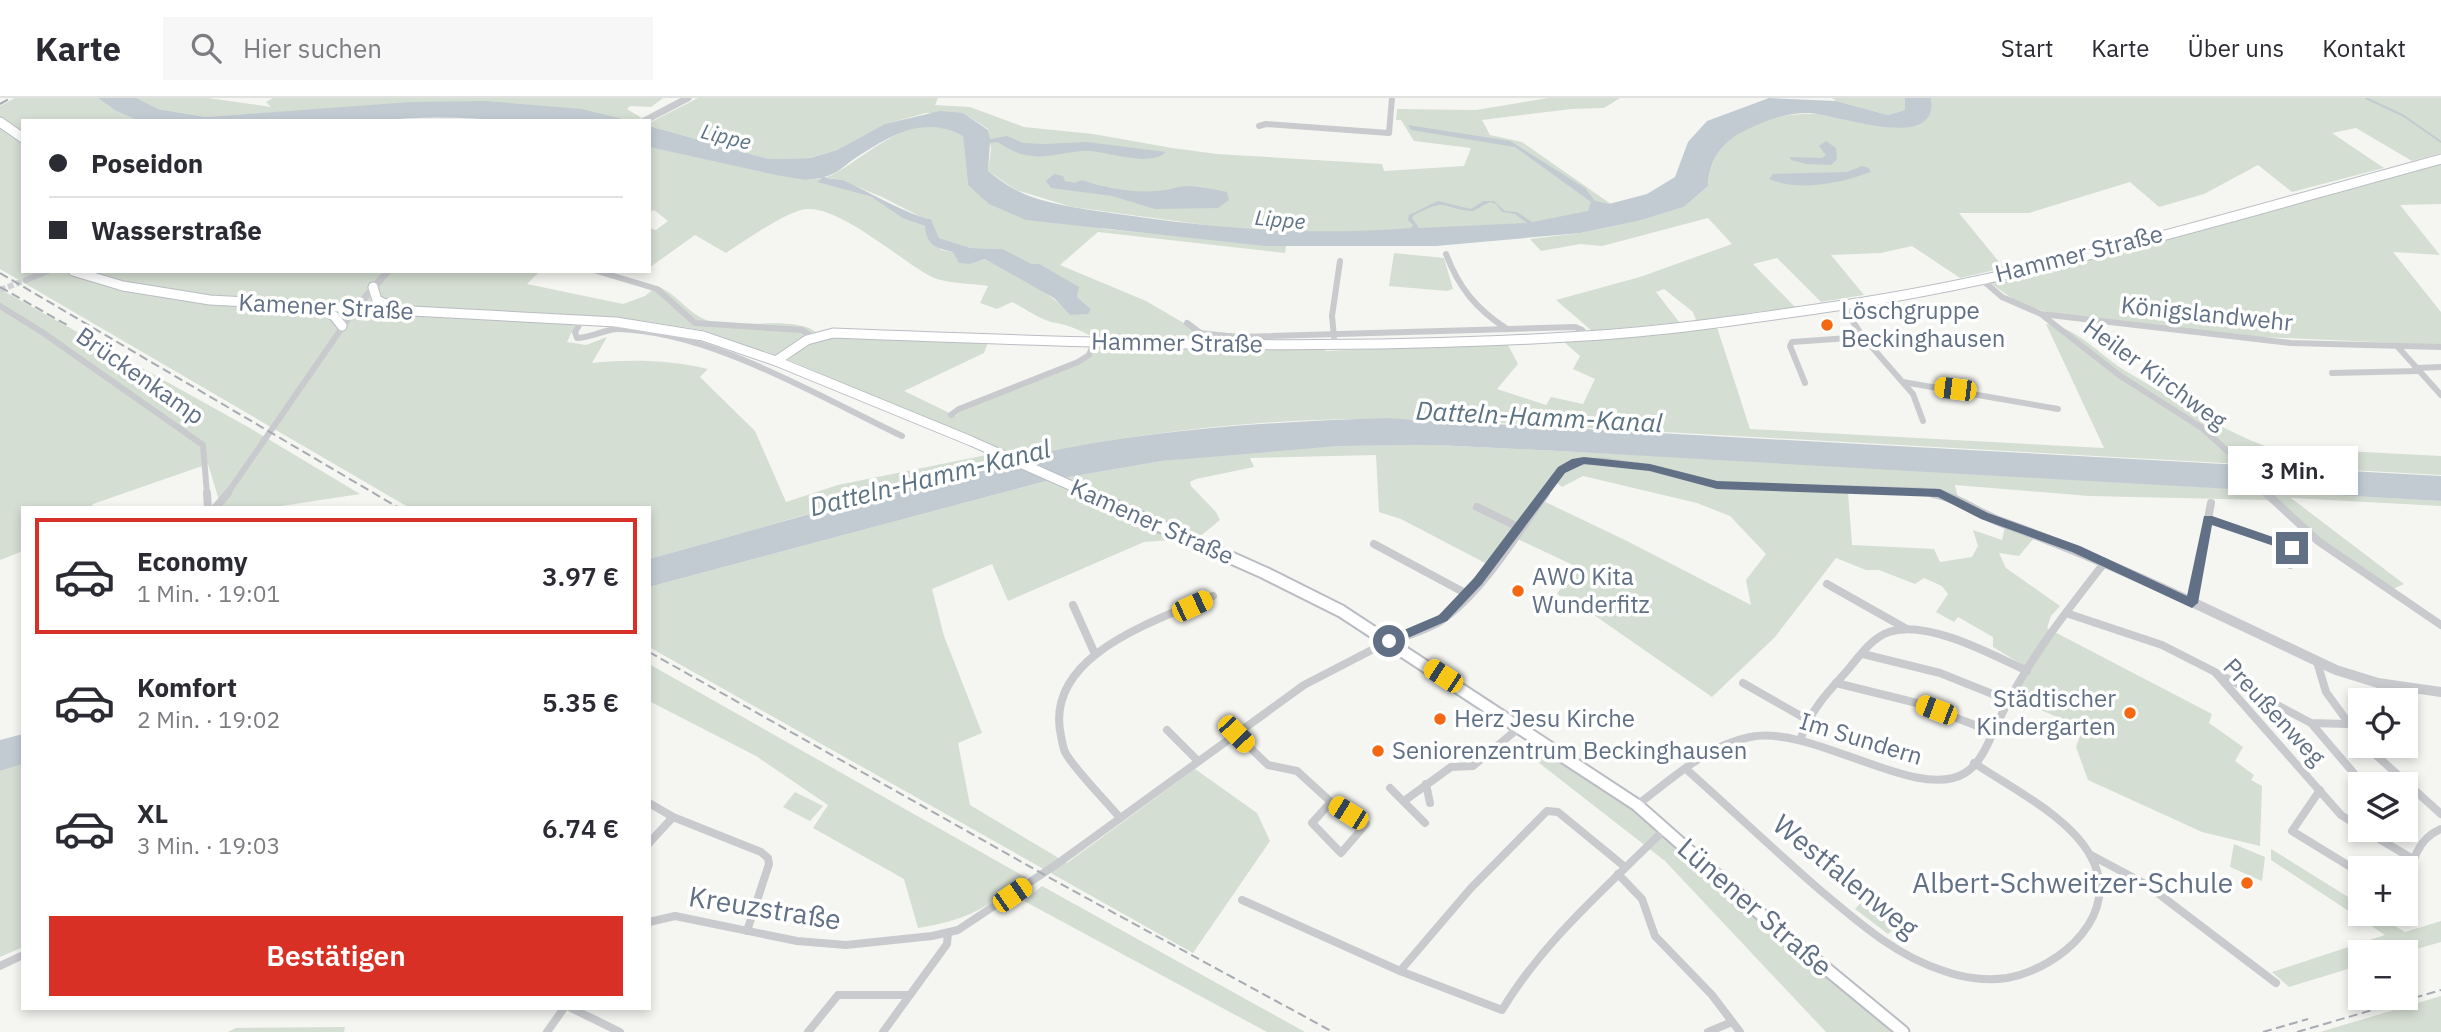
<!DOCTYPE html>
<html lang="de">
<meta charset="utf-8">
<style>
body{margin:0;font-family:"IBM Plex Sans",sans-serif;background:#f7f7f7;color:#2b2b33;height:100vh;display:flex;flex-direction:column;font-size:26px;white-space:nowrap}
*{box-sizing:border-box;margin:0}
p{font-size:23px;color:#7c7c81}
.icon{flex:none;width:38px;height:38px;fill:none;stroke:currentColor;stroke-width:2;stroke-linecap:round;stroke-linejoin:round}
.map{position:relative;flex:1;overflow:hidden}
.drawer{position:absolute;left:21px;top:408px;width:630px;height:504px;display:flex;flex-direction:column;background:#fff;border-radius:0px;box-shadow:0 4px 10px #0003}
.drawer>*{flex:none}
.guide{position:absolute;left:21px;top:21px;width:630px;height:154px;border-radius:0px;box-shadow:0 4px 10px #0003;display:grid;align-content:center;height:154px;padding:0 28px;background:#fff}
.tools{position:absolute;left:2348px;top:590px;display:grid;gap:14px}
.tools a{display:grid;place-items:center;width:70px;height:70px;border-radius:0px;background:#fff;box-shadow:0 4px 10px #0003;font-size:35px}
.end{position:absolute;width:32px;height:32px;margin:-16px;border:9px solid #627086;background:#fff;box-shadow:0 0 0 4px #fff}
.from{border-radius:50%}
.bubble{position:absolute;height:49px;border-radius:0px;background:#fff;box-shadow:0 4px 10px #0003;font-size:23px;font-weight:600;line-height:49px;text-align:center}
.car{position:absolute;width:21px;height:42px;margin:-21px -10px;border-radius:9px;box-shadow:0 0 5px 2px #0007;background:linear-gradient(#f5c518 24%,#345 0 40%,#f5c518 0 76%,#345 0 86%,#f5c518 0)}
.guide b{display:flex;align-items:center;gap:24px;height:66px;font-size:26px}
.guide b+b{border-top:2px solid #e1e1e2}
.guide i{width:18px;height:18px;background:#2b2b33}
ul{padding:12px 0 0;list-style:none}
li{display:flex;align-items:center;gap:21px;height:116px;margin:0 14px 10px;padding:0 14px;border:4px solid transparent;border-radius:0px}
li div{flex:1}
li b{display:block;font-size:26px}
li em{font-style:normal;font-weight:600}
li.current{border-color:#d93025}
li>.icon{width:63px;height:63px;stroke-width:1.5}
.primary-button{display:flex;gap:14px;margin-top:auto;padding:14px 28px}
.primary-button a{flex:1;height:80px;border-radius:0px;background:#d93025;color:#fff;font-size:28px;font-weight:600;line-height:80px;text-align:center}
header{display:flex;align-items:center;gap:42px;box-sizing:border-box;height:98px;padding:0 35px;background:#fff;border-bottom:2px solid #e1e1e2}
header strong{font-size:33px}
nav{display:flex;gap:38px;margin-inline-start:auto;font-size:24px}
.search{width:490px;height:63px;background:#f7f7f7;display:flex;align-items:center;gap:18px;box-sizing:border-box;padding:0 24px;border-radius:0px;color:#7c7c81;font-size:26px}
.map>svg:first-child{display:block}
.green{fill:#d5ded2;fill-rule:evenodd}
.water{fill:#c2cbd2;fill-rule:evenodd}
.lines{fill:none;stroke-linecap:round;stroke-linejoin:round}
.stream{stroke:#c2cbd2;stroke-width:2}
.minor-tunnel{stroke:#d0d4d7;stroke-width:6;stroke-dasharray:6 2.5;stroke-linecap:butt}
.secondary-far1-casing{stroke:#b9bdc3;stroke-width:11}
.secondary-casing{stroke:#b9bdc3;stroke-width:15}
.minor-far1{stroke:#c8cace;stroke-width:6}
.minor{stroke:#c8cace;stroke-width:8}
.tertiary-far1{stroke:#c8cace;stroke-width:7}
.tertiary{stroke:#c8cace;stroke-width:10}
.secondary-far1{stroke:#fff;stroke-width:9}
.secondary{stroke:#fff;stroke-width:11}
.rail{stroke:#a7abb2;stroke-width:2;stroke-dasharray:9 4.5;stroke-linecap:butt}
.route{fill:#627086}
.poi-dot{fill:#f56812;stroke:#fff;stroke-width:2.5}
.labels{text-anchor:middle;stroke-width:7;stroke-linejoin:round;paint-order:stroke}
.far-water-label{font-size:21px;font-style:italic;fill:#5d7383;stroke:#fff}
.street-label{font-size:24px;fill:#627086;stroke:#fff}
.poi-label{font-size:24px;fill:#627086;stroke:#fff;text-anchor:start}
.water-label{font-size:26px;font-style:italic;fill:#5d7383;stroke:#fff}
.near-street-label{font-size:28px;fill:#627086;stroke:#fff}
.near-poi-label{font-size:28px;fill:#627086;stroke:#fff;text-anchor:end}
</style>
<header>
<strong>Karte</strong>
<div class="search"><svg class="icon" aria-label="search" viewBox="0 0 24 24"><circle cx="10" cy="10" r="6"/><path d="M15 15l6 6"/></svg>Hier suchen</div>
<nav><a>Start</a><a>Karte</a><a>Über uns</a><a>Kontakt</a></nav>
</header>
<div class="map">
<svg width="2441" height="934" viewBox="0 0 2441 934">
<rect width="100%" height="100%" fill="#f5f6f2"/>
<g class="green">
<path d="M15 0H98L116 13 139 23H23V173H540L527 186 623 206 645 198 657 188C676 195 688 215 706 222 734 233 800 215 819 237L989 241 984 255 904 293 956 318 965 309 1090 260 1101 245C1085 233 1069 227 1051 224 1039 221 1024 210 1012 204L997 211 980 205 988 188C971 185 945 186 930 178 900 162 841 109 807 111 788 112 743 144 726 155L695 137 649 170V130L656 132 668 123 654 112 649 115V49L805 82C814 81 825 81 832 77 877 52 909 11 963 37L968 87 1104 131 1286 148 1285 155 1098 134 1060 167 1146 203 1194 231 1246 237 1256 249 1325 250V253L1507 245 1518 266 1497 291 1546 307 1551 299 1583 306 1595 281 1573 271 1580 258 1564 244 1677 234 1671 225 1592 233 1556 202 1640 179 1732 146 1708 120 1602 148 1580 146 1541 153 1530 141 1580 135 1638 123 1684 109 1708 88C1711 26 1782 11 1834 17 1845 19 1859 27 1871 26 1888 24 1915 10 1932 4L1931 0H2441V55L2412 63 2356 30 2332 35 2384 70 2292 94 2258 67 2204 96 2159 109 2130 84 2029 115H1959L2004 170 1960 180 1912 148 1881 155 1831 157 1864 197 1821 204 1777 160 1753 166 1795 209 1714 220 1750 331 2104 350 2046 226C2074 227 2100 257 2124 272 2170 299 2217 330 2267 349L2441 358V377L1446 322C1308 317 1169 328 1034 357 905 386 777 426 649 461V410L408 409 0 171V8ZM823 80 839 81 882 99 921 119 931 121 939 140 971 150 1003 151 1032 166H1040L1078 189 1077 199 1091 211 1070 217C1049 192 1014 175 985 161L970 166 953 154 941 152 925 128 904 121 889 107 872 99 818 84ZM1664 191 1693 214 1696 222 1680 225 1656 194ZM579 219 638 222 702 232 782 259 1001 354 838 387 786 404 755 333 700 279 708 271C671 262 629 261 592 265L607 239 586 247 567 244Z"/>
<path d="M137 0H208L271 9 266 4 273 0H663L651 9 630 8 627 11 642 20 634 23 571 11 280 14 206 19 158 11Z"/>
<path d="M698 0H938L935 7 970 9 1024 29 1093 36 1172 50 1217 56 1382 66 1384 73 1464 68 1471 50 1414 43 1401 22H1396L1397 11 1476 12 1548 0H1620L1604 10 1571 11 1482 22 1490 37 1522 44 1611 106 1588 114 1523 126 1344 135H1290L1235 131 1072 109 1016 92 988 73 991 51 988 31 963 15H926L886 26 837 52 809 60 769 61 649 28V25Z"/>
<path d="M1832 0H1905V12L1888 17 1836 3Z"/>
<path d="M2441 66V106L2400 107 2440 157 2393 154 2441 214V247L2218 237 2052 215 2021 207 1989 184 2161 142Z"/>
<path d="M1394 155 1444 160 1453 191 1447 193 1389 188Z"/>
<path d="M0 191 248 329 360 396 275 409H221L208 366 93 406 91 409 23 410V453L0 462Z"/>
<path d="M1437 347 1782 364 2441 403V408L2291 400 2404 486 2393 491 2322 443 2268 402 2089 398 1955 387 1958 400 1848 394 1852 447 1934 451 1940 464 1972 459 1978 448 1973 432 2002 442 2005 429 2034 440 2019 458 1999 455 2006 470 2060 508 2051 518 2047 530 2212 616 2209 625 2243 649 2235 663 2254 677 2251 682 2262 688 2260 748 2202 734 2088 682 2076 649 2083 630 2013 600 2031 572 1993 549V539L1958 519 1954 524 1936 514 1948 496 1942 488 1924 480 1915 486 1879 472H1866L1836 460 1775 539 1712 599 1591 515 1557 496 1575 468 1509 437 1487 466 1401 421 1379 414 1376 357 1250 360 1254 369 1196 381 1190 384 1191 388 1216 414 1220 422 1198 440 1144 444 1008 503 992 466 932 491 944 538 982 635 958 645 970 707 1067 765 1195 671 1257 715 1270 743 1193 855 649 549V489L1046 383 1162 363 1248 354 1339 348ZM1583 378 1697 405 1730 418 1766 456 1746 482 1751 507 1627 443 1537 400 1556 384 1562 389Z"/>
<path d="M649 566 1027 780C987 809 969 822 918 830L904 781 813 730 828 707 756 658 649 603Z"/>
<path d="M1542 639 1630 700 1907 934H1826L1665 763 1525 654Z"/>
<path d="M23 666V849L0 859V673Z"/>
<path d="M795 694 823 708 810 723 783 709Z"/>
<path d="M2234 746 2265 759 2262 783 2230 769Z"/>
<path d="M2271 751 2361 807V816H2375L2405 834 2441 823V844L2406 854H2361V867L2289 889 2272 874 2385 837 2271 762Z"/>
<path d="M1042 788 1305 934H1267L1024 803Z"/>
<path d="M1866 799 1900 825 1888 836 1855 811Z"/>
<path d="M2441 898V934H2320Z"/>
<path d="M345 929 344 934H228L236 930Z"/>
</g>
<g class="water">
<path d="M98 0H137L158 11 206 19 411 4 485 3 582 11 631 23C593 23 554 25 516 23 470 20 426 17 380 23H139L116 13Z"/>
<path d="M1769 0 1836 3 1888 17 1905 12V0H1931C1940 56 1837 16 1809 15 1786 15 1769 21 1748 31 1723 42 1709 61 1708 88L1684 109 1638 123 1580 135 1436 148H1265L1026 122 989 106 968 87 963 38C923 17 892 37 857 59 846 66 836 77 824 79 831 82 838 80 845 83 868 93 909 118 931 121L939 140 971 150 1003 151 1032 166H1040L1079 189 1077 199 1091 211 1088 216 1070 217 1054 200 985 161 970 166 959 165 953 154C936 150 926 147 925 128L904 121 872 99 817 84 822 80 805 82 776 77 649 49V28L769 61 810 60 837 52 885 26 940 13 963 15 988 32 990 41 1007 38 1023 45 1044 46 1087 44 1166 54C1147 71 1104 51 1081 53 1060 55 1043 62 1021 56 1013 54 1005 48 997 44L990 45 988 73C996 79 1005 86 1014 91 1040 106 1088 112 1118 116 1221 131 1308 138 1411 130L1413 127 1408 122 1409 117 1438 103 1471 111 1483 103H1494L1505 113 1517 114 1532 124 1588 113 1591 104 1515 49 1411 32 1408 27 1510 43 1585 90 1595 103 1609 106 1647 96 1675 79 1688 44 1707 23ZM1490 104 1496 106 1502 114 1515 116 1527 125 1419 130 1412 120 1414 117C1450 98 1442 112 1473 113Z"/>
<path d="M1826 43 1836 50 1837 61 1831 67 1806 66 1791 62 1790 59 1822 60 1826 57 1819 48Z"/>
<path d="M1862 68 1869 70 1871 74C1841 85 1799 94 1769 81L1773 76 1847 74Z"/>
<path d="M1054 76 1063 78 1065 83 1075 85 1082 82C1104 90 1132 95 1156 93 1167 93 1178 88 1189 88 1201 89 1214 91 1227 94L1229 102 1218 110 1155 111 1112 98 1051 90 1046 83Z"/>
<path d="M1386 320 2441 378V403L1559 353 1437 347 1339 348 1162 363 1046 383 649 489V461C777 426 904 387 1033 357 1149 331 1267 324 1386 320Z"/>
<path d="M23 636V666L0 673V642Z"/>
</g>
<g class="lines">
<path class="stream" d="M2366 0 2404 18 2441 44"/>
<path class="minor-tunnel" d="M0 192 26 182"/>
<defs>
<g id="secondary-far1">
<path d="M0 24 23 40"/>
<path d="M73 173 123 188 210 202 616 224 703 238 776 263 971 343 1090 396"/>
<path d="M373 189 377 202 392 209"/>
<path d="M321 212 334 218 342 228"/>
<path d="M776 263 807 242 833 235C1084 245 1335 254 1585 238 1669 233 1754 220 1837 208 2042 178 2242 115 2441 61"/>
</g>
<path id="secondary" d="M1086 395 1265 475 1341 513 1637 707 1772 826 1903 934"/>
</defs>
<use href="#secondary-far1" class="secondary-far1-casing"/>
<use href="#secondary" class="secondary-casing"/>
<g class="minor-far1">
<path d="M1259 28 1266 26 1389 35 1392 0"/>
<path d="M1446 156C1459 190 1476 211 1507 231"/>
<path d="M597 173 657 191 695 225 802 232 813 239"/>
<path d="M1981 181 2002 199 2041 216 2291 245 2441 249"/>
<path d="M26 182 48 173"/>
<path d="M1842 207 1863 239 1913 296 1923 323"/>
<path d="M0 208 42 234 203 347 207 396"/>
<path d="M2041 216 2119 277 2202 330 2234 359 2267 396"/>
<path d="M582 222 575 234 577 240C591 240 605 231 618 231 710 233 820 299 902 338"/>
<path d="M1187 225 1202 236 1240 239 1575 229 1582 232 1586 238"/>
<path d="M1334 239 1332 218 1340 163"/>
<path d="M2397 248 2441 297"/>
<path d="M2415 270 2441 269"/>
<path d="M2332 275 2418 273"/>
<path d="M1903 284 2058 311"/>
<path d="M1805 285 1790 248 1792 244 1863 239"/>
<path d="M951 317 959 311 1078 264 1089 257 1094 245"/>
<path d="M227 396 355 211"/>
</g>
<g class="minor">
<path d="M207 395 208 410"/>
<path d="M2266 395 2318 443 2441 527"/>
<path d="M1477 409 1518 429"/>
<path d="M215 410 228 395"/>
<path d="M2208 421 2292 450 2290 467"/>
<path d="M1374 446 1467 496"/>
<path d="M1827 486 1905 530"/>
<path d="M2192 505 2211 405"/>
<path d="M1073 507 1095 556"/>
<path d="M2066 515 2162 547 2215 574 2341 717 2361 730"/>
<path d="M1863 556 1940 575 2010 603"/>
<path d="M2317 564 2326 594 2361 642"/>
<path d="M2219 576 2311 625 2347 626"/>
<path d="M1743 585 1806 621"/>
<path d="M1836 585 1917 605 1993 634"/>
<path d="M2311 625 2363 686"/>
<path d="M1167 632 1198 663"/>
<path d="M1236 636 1268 667 1297 673 1331 704"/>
<path d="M1801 640C1810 613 1827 595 1846 574 1858 560 1871 540 1889 534 1927 521 1993 557 2027 573"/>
<path d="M2366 648 2441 716"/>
<path d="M1686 671C1731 711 1775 753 1820 792 1858 824 1896 858 1944 873 1963 880 1987 883 2007 880 2061 870 2124 815 2090 757 2068 718 2010 689 1974 665"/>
<path d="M1426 686 1430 705"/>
<path d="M1390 690 1425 725"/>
<path d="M2320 692 2292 733 2354 771"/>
<path d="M1404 703 1451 669 1473 668 1520 629"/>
<path d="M1331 704 1366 726 1341 755 1312 725Z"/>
<path d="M649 705 673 719 761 754 768 760 769 766 747 833"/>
<path d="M1637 707C1672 681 1706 648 1750 639 1813 626 1917 705 1965 675 1982 665 1990 640 1999 622 2026 564 2066 514 2105 464"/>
<path d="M1120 720C1107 704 1073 670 1065 654 1063 649 1062 643 1061 638 1043 557 1156 523 1213 498"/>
<path d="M2364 732 2413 761"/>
<path d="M649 745 673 719"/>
<path d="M2091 757 2147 787 2276 885"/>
<path d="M1618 776 1642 801 1655 838 1712 897 1740 934"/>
<path d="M2407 788C2412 764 2417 741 2441 731"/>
<path d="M1242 802 1400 873 1502 912C1545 841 1607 789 1665 731"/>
<path d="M649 824 675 818 797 843 846 847 932 838 958 832 1057 766 1304 587 1389 543"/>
<path d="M0 868 23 857"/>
<path d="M1400 873 1471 790 1547 713 1558 714 1625 769"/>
<path d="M571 910 620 934"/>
<path d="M547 934 564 910"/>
<path d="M808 934 838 897H909"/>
<path d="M883 934 947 846 948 835"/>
<path d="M1708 934 1732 924"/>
</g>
<g class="tertiary-far1">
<path d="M644 23 688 0"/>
<path d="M355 211 388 173"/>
<path d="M1543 396 1561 372 1576 364 1603 363 1650 370 1717 387 1922 393 1944 396"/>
</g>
<g class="tertiary">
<path d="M1933 395C1957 399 1977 415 2001 424 2116 465 2225 520 2336 572L2378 585 2441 594"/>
<path d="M1389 543C1406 537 1424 532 1439 523 1481 495 1516 436 1545 395"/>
</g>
<use href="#secondary-far1" class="secondary-far1"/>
<use href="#secondary" class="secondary"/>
<g class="rail">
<path d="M0 6 11 0"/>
<path d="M0 175 399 410"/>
<path d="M0 189 67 227"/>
<path d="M649 554 1059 785 1333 934"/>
<path d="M2263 934 2308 921"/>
<path d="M2297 934 2441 892"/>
</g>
</g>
<path class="route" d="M1584 359 1650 366 1717 383 1940 391 1988 415 2080 448 2187 498 2204 418H2212L2296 447 2297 450 2292 454 2212 427 2198 505 2192 510 2072 454 1981 421 1938 399 1717 391 1650 373 1584 366 1565 375 1482 486 1447 523 1394 546H1385V540L1439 517 1474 480 1558 369 1572 361Z"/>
<g class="poi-dot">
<circle cx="1827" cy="227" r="7"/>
<circle cx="1518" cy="493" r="7"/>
<circle cx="2130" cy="615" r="7"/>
<circle cx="1440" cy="621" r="7"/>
<circle cx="1378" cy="653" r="7"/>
<circle cx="2247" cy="785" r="7"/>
</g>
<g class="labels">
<g class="far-water-label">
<text transform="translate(726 39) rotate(14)" y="7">Lippe</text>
<text transform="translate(1280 122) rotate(5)" y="7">Lippe</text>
</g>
<g class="street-label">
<text transform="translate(2079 156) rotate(-14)" y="8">Hammer Straße</text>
<text transform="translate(326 209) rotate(3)" y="8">Kamener Straße</text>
<text transform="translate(2207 216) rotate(6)" y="8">Königslandwehr</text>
<text transform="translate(1177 245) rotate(1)" y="8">Hammer Straße</text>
<text transform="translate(2155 276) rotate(36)" y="8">Heiler Kirchweg</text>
<text transform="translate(140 278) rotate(35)" y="8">Brückenkamp</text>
<text transform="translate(1152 424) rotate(24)" y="8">Kamener Straße</text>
<text transform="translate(2274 614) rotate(47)" y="8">Preußenweg</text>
<text transform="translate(1861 641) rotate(17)" y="8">Im Sundern</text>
</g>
<g class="poi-label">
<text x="1841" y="221">Löschgruppe<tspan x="1841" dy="28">Beckinghausen</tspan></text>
<text x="1532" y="487">AWO Kita<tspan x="1532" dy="28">Wunderfitz</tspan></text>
<text x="2116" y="609" text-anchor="end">Städtischer<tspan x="2116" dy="28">Kindergarten</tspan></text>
<text x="1454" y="629">Herz Jesu Kirche</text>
<text x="1392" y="661">Seniorenzentrum Beckinghausen</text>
</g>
<g class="water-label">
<text transform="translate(1539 319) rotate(3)" y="9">Datteln-Hamm-Kanal</text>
<text transform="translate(930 380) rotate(-14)" y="9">Datteln-Hamm-Kanal</text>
</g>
<g class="near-street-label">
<text transform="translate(1846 778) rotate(39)" y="10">Westfalenweg</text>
<text transform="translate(1755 809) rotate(41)" y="10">Lünener Straße</text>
<text transform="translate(765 810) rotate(9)" y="10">Kreuzstraße</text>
</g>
<g class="near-poi-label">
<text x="2233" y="795">Albert-Schweitzer-Schule</text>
</g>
</g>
</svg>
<div class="tools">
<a><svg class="icon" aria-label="locate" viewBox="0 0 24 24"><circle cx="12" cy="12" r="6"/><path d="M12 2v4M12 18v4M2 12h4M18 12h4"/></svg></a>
<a><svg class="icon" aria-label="layers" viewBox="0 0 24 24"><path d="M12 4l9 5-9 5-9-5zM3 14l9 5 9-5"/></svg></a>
<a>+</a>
<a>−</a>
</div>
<i class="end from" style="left:1389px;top:543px"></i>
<i class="end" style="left:2292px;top:450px"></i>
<div class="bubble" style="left:2228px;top:348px;width:130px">3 Min.</div>
<i class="car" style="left:1955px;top:291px;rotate:277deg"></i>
<i class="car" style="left:1192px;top:508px;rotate:65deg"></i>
<i class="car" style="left:1443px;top:578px;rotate:303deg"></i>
<i class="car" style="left:1936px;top:612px;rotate:291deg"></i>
<i class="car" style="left:1236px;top:636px;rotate:136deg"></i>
<i class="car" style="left:1348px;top:715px;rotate:302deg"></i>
<i class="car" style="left:1012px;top:797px;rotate:55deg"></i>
<div class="guide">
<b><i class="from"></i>Poseidon</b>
<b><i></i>Wasserstraße</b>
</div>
<section class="drawer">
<ul>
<li class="current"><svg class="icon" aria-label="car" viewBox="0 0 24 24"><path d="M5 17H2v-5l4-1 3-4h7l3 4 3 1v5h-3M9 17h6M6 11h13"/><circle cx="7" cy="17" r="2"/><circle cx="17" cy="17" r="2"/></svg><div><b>Economy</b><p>1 Min. · 19:01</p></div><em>3.97 €</em></li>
<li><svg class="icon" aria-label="car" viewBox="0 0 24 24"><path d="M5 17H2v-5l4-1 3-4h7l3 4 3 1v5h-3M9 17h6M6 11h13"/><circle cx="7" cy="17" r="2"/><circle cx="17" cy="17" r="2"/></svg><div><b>Komfort</b><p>2 Min. · 19:02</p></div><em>5.35 €</em></li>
<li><svg class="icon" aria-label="car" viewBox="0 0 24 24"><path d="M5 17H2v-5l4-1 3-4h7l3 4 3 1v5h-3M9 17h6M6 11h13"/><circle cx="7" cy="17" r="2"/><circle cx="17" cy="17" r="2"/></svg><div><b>XL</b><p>3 Min. · 19:03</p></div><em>6.74 €</em></li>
</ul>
<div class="primary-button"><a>Bestätigen</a></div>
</section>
</div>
